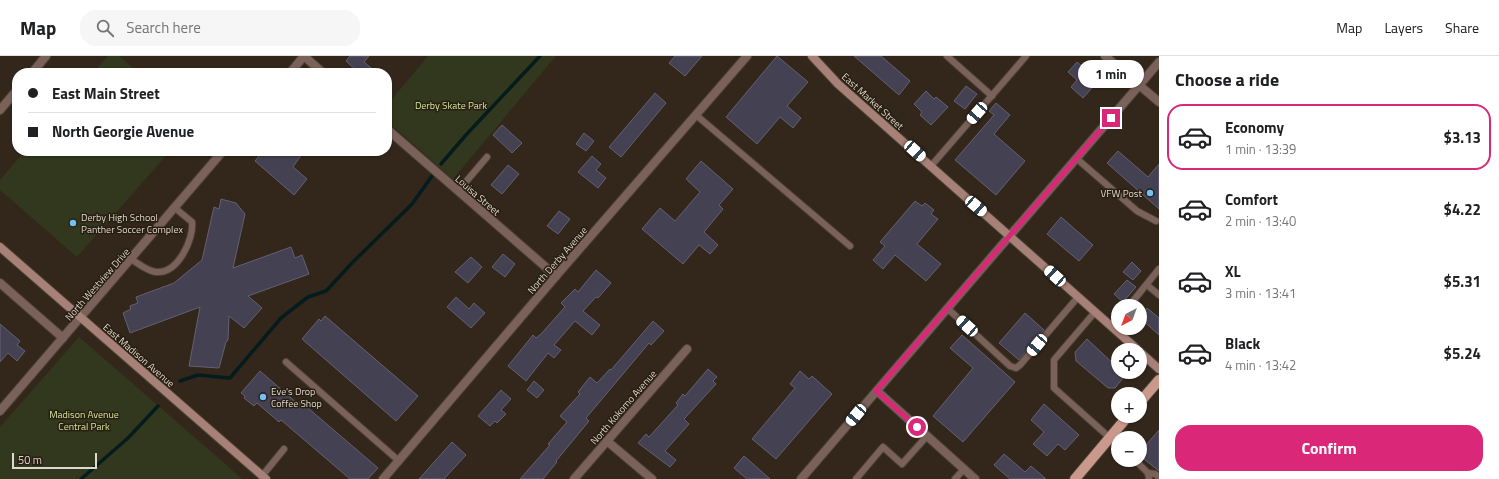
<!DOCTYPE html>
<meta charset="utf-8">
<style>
body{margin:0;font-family:"Titillium Web",sans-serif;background:#f6f6f6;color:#202124;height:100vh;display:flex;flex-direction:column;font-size:15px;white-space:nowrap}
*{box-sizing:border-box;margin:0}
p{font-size:13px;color:#757577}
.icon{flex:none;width:22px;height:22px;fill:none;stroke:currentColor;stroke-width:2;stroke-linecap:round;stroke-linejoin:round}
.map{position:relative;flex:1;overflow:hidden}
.drawer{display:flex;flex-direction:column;background:#fff;width:340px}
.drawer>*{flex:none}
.banner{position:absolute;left:12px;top:12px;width:380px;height:88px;border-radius:16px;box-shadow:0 1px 3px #0004;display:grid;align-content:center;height:88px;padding:0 16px;background:#fff}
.needle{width:26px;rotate:221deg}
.buttons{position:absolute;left:1111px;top:243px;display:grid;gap:8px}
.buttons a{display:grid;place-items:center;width:36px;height:36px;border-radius:50%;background:#fff;box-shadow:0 1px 3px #0004;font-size:20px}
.scale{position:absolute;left:12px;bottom:10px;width:85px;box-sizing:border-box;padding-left:4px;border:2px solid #dfd8cf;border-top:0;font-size:11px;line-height:14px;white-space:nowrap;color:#dfd8cf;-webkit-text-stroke:3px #281e11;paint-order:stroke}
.end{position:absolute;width:18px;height:18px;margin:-9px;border:5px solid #db2777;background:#fff;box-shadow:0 0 0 2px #fff}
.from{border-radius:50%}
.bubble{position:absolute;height:28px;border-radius:14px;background:#fff;box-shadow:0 1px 3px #0004;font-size:13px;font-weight:700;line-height:28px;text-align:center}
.car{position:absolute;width:12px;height:24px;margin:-12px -6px;border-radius:5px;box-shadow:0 0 3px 1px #0007;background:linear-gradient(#fff 24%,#345 0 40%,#fff 0 76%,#345 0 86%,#fff 0)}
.banner b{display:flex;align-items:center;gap:14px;height:38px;font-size:15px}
.banner b+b{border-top:1px solid #e0e0e0}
.banner i{width:10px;height:10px;background:#202124}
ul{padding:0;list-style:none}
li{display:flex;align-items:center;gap:12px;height:66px;margin:0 8px 6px;padding:0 8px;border:2px solid transparent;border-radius:16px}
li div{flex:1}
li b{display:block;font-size:15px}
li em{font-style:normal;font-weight:700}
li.active{border-color:#db2777}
li>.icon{width:36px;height:36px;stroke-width:1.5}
h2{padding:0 16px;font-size:18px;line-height:48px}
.cta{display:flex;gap:8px;margin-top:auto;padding:8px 16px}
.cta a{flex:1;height:46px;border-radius:16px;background:#db2777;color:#fff;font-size:16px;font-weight:700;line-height:46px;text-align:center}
header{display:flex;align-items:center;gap:24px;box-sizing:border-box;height:56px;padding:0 20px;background:#fff;border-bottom:1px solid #e0e0e0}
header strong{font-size:19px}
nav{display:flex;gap:22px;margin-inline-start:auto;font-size:14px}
.search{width:280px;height:36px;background:#f6f6f6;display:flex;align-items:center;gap:10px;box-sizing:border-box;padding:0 14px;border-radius:16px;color:#757577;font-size:15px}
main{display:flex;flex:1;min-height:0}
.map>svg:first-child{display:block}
.green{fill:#31381d}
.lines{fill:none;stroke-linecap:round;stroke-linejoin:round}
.stream{stroke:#051c1e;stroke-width:3.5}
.building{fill:#444252;stroke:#636072}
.lane-casing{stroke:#4e4337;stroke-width:8}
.street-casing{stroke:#4e4337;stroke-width:10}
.secondary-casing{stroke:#4e4337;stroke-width:10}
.primary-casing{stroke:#4e4337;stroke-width:12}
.lane{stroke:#7a625b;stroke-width:6}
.street{stroke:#7a625b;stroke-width:8}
.secondary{stroke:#a78177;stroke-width:8}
.primary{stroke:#cb998c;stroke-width:10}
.route{stroke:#db2777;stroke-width:5}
.poi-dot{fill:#74c0f6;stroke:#281e11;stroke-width:1.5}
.labels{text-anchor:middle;stroke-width:3;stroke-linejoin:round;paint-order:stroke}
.street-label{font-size:10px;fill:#dfd8cf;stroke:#281e11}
.park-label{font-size:10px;fill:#d2e89a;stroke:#281e11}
.poi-label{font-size:10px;fill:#dfd8cf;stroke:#281e11;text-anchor:start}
</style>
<header>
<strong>Map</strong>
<div class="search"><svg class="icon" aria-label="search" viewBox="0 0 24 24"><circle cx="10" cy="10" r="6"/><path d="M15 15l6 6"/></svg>Search here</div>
<nav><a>Map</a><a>Layers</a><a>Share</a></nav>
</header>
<main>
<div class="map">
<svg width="1159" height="423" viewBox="0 0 1159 423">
<rect width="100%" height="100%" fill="#32271a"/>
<g class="green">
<path d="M108 0H119L139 17H93Z"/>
<path d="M428 0H556L453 123 387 65V49Z"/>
<path d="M25 95H170L77 201 0 134V124Z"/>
<path d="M79 281 223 406 242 423H0V371Z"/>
</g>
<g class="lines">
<g class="stream">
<path d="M441 108 465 80 540 0"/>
<path d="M180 325 198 319 230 322 281 262 308 241 326 235 351 208 412 148 432 120"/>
<path d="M81 423 128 382 158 350"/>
</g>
</g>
<g class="building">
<path d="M350 0H369L364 6 377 17H359L346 5Z"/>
<path d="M675 0H702L685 20 669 7Z"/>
<path d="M777 0 808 26 787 50 801 62 793 72 780 61 757 88 726 61Z"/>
<path d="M854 0H881L910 25 899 39Z"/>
<path d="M1077 6 1099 24 1083 42 1071 31 1077 24 1068 16Z"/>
<path d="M966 30 977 38 965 53 954 45Z"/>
<path d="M926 35 934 43 936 41 948 51 931 69 920 59 922 56 914 48Z"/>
<path d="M655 37 666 47 621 101 609 91Z"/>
<path d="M996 47 1010 59 994 78 1025 105 996 139 955 104 994 59 989 55Z"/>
<path d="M502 69 522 87 512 97 493 79Z"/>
<path d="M584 77 594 85 586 95 576 88Z"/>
<path d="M263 95H304L293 111 307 123 294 139 255 105Z"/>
<path d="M1118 95 1148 121 1159 108V153L1107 107Z"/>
<path d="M592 100 601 108 596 114 606 122 598 132 578 116Z"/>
<path d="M701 105 733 133 719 149 723 153 704 176 718 189 710 198 699 189 683 208 642 173 660 152 675 165 700 136 686 123Z"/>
<path d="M508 109 519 118 502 138 491 129Z"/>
<path d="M221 143 236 147 245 158 233 212 291 191 295 202 302 199 309 218 248 240 262 252 244 272 229 260 228 284 226 286 219 312 189 310 200 251 130 277 123 257 131 253 130 250 138 247 136 241 174 227 202 204 214 151 219 153Z"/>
<path d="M915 145 922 150 925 147 934 154 931 158 938 163 917 188 941 208 926 225 895 199 883 213 873 204 885 190 880 186Z"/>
<path d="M559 155 570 163 558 178 547 170Z"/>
<path d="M1061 161 1093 189 1079 205 1047 178Z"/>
<path d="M503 198 515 208 505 221 492 211Z"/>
<path d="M471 201 482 211 468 227 455 216Z"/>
<path d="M1132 206 1141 215 1133 224 1123 216Z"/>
<path d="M596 214 611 227 598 242 596 241 583 255 600 269 592 279 575 265 554 289 561 294 554 302 548 297 526 325 508 310 533 279 536 282 541 278 565 251 561 247 575 233 578 236Z"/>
<path d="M1127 224 1136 231 1123 246 1114 238Z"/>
<path d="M456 241 469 253 474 247 485 257 471 272 447 251Z"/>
<path d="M1147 252 1159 262V279L1140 262Z"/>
<path d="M1025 257 1044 274 1019 304 999 287Z"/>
<path d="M325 260 418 340 396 365 302 283 319 263 321 265Z"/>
<path d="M653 265 664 275 651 289 649 287 586 362 589 365 556 405 557 406 543 423H520L550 389 548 388 567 366 560 360 580 338 578 336 590 321 597 327 610 313 611 314Z"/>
<path d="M0 268 20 285 17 289 25 295 17 305 8 297 0 306Z"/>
<path d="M962 279 1015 326 963 386 933 360 973 312 950 292Z"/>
<path d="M1087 283 1118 312V316H1123V322L1115 332H1108L1076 305 1075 296Z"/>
<path d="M708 313 717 321 713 325 716 328 684 363 689 368 665 395 676 404 670 411 638 387 646 378 649 381 678 349 676 347 683 338 685 340Z"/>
<path d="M260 315 298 348 301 346 378 412 368 423H350L281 364 279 366 257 347 254 350 244 342 245 340 241 337Z"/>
<path d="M800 315 809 323 812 320 832 338 776 403 752 383 795 332 790 328Z"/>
<path d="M534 325 544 334 537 342 527 334Z"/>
<path d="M501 334 511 343 501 354 506 358 497 367 495 365 490 370 478 360Z"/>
<path d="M1044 348 1079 379 1065 394 1058 388 1047 400 1033 388 1044 376 1031 364Z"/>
<path d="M1159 374V415L1140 400V396Z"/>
<path d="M452 386 466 399 444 423H419Z"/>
<path d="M1004 398 1025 416 1031 410 1046 423H1010L994 409Z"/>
<path d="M744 400 770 423H747L734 412Z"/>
</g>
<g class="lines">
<defs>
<g id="lane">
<path d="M947 0 992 40"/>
<path d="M696 59 850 190"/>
<path d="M1076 102 1137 155 1156 165"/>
<path d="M931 110 1026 0"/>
<path d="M458 135 487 101"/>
<path d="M131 203C139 208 147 215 156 216 178 218 194 183 192 166L175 152"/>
<path d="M1147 229 1159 239"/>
<path d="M1129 250 1159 213"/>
<path d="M947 252 1010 310 1016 312 1020 309 1078 241"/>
<path d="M1095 256 1054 304V332L1118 389"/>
<path d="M1112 271 1118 264"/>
<path d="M286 306 399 405"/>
<path d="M1135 404 1148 417 1149 423"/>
<path d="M1148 417 1155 418 1159 421"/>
<path d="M262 420 284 393"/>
<path d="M856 423 883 391 902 408 927 380"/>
<path d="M955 423 964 413"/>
</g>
<g id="street">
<path d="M304 0 323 17"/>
<path d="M1105 0 1159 46"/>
<path d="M32 17 46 0"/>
<path d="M290 17 304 0"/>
<path d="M0 54 17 34"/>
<path d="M387 73 556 220"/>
<path d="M0 227 63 282"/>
<path d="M877 335 975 423"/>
<path d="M0 355 223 95"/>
<path d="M607 385 652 423"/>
<path d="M383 423 556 220 747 0"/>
<path d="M574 423 687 293"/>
<path d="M801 423 1159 6"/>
</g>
<g id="secondary">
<path d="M812 0 838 28 1138 294"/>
<path d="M0 191 266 423"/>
<path d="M1140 296 1159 313"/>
</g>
<g id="primary">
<path d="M1140 346 1159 324"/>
<path d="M1075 423 1128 360"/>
</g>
</defs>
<use href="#lane" class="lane-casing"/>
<use href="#street" class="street-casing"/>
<use href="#secondary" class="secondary-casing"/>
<use href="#primary" class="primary-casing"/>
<use href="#lane" class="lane"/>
<use href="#street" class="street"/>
<use href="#secondary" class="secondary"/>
<use href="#primary" class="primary"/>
</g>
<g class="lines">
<path class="route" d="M917 371 876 335 1111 62"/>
</g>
<g class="poi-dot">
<circle cx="1150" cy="137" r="4"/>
<circle cx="73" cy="167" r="4"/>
<circle cx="263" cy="341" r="4"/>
</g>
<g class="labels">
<g class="street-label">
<text transform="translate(873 45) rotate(42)" y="4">East Market Street</text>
<text transform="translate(478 139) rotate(41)" y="4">Louisa Street</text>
<text transform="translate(557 204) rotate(-49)" y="4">North Derby Avenue</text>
<text transform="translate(97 228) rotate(-49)" y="4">North Westview Drive</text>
<text transform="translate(139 299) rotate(41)" y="4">East Madison Avenue</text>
<text transform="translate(623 351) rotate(-49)" y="4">North Kokomo Avenue</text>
</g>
<g class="park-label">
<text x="451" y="53">Derby Skate Park</text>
<text x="84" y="362">Madison Avenue<tspan x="84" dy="12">Central Park</tspan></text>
</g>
<g class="poi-label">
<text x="1142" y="141" text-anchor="end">VFW Post</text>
<text x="81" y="165">Derby High School<tspan x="81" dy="12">Panther Soccer Complex</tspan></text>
<text x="271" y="339">Eve's Drop<tspan x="271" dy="12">Coffee Shop</tspan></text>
</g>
</g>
</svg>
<div class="buttons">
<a><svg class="needle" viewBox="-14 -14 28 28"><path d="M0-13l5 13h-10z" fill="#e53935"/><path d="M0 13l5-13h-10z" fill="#757577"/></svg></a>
<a><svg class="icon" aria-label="locate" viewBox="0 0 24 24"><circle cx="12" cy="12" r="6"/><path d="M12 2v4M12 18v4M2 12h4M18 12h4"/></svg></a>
<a>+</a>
<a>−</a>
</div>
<div class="scale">50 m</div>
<i class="end from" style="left:917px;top:371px"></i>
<i class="end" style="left:1111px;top:62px"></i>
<div class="bubble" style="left:1078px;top:4px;width:66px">1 min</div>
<i class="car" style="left:977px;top:57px;rotate:221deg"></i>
<i class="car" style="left:915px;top:95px;rotate:132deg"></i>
<i class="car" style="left:976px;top:150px;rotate:131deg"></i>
<i class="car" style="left:1055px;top:220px;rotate:312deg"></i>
<i class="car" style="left:967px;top:270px;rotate:312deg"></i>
<i class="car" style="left:1037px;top:289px;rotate:220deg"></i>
<i class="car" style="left:856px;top:359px;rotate:220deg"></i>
<div class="banner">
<b><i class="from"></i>East Main Street</b>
<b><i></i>North Georgie Avenue</b>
</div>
</div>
<section class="drawer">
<h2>Choose a ride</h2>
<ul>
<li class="active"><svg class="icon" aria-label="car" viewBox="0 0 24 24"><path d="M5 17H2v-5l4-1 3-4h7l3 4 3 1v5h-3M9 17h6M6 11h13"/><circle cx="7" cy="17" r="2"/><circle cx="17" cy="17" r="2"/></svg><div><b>Economy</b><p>1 min · 13:39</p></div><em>$3.13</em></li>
<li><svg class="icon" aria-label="car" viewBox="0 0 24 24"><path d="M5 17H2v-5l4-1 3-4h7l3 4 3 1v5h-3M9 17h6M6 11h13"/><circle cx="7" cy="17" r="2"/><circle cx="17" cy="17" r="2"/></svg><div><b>Comfort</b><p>2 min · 13:40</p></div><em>$4.22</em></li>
<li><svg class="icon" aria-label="car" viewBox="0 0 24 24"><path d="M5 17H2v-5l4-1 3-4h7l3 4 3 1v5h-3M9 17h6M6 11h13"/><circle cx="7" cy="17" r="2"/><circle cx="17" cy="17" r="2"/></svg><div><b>XL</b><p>3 min · 13:41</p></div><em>$5.31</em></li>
<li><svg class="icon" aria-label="car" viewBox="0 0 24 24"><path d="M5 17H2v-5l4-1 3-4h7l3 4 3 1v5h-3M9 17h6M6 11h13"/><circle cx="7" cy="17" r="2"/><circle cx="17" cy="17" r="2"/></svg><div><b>Black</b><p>4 min · 13:42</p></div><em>$5.24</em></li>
</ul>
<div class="cta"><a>Confirm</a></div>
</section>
</main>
